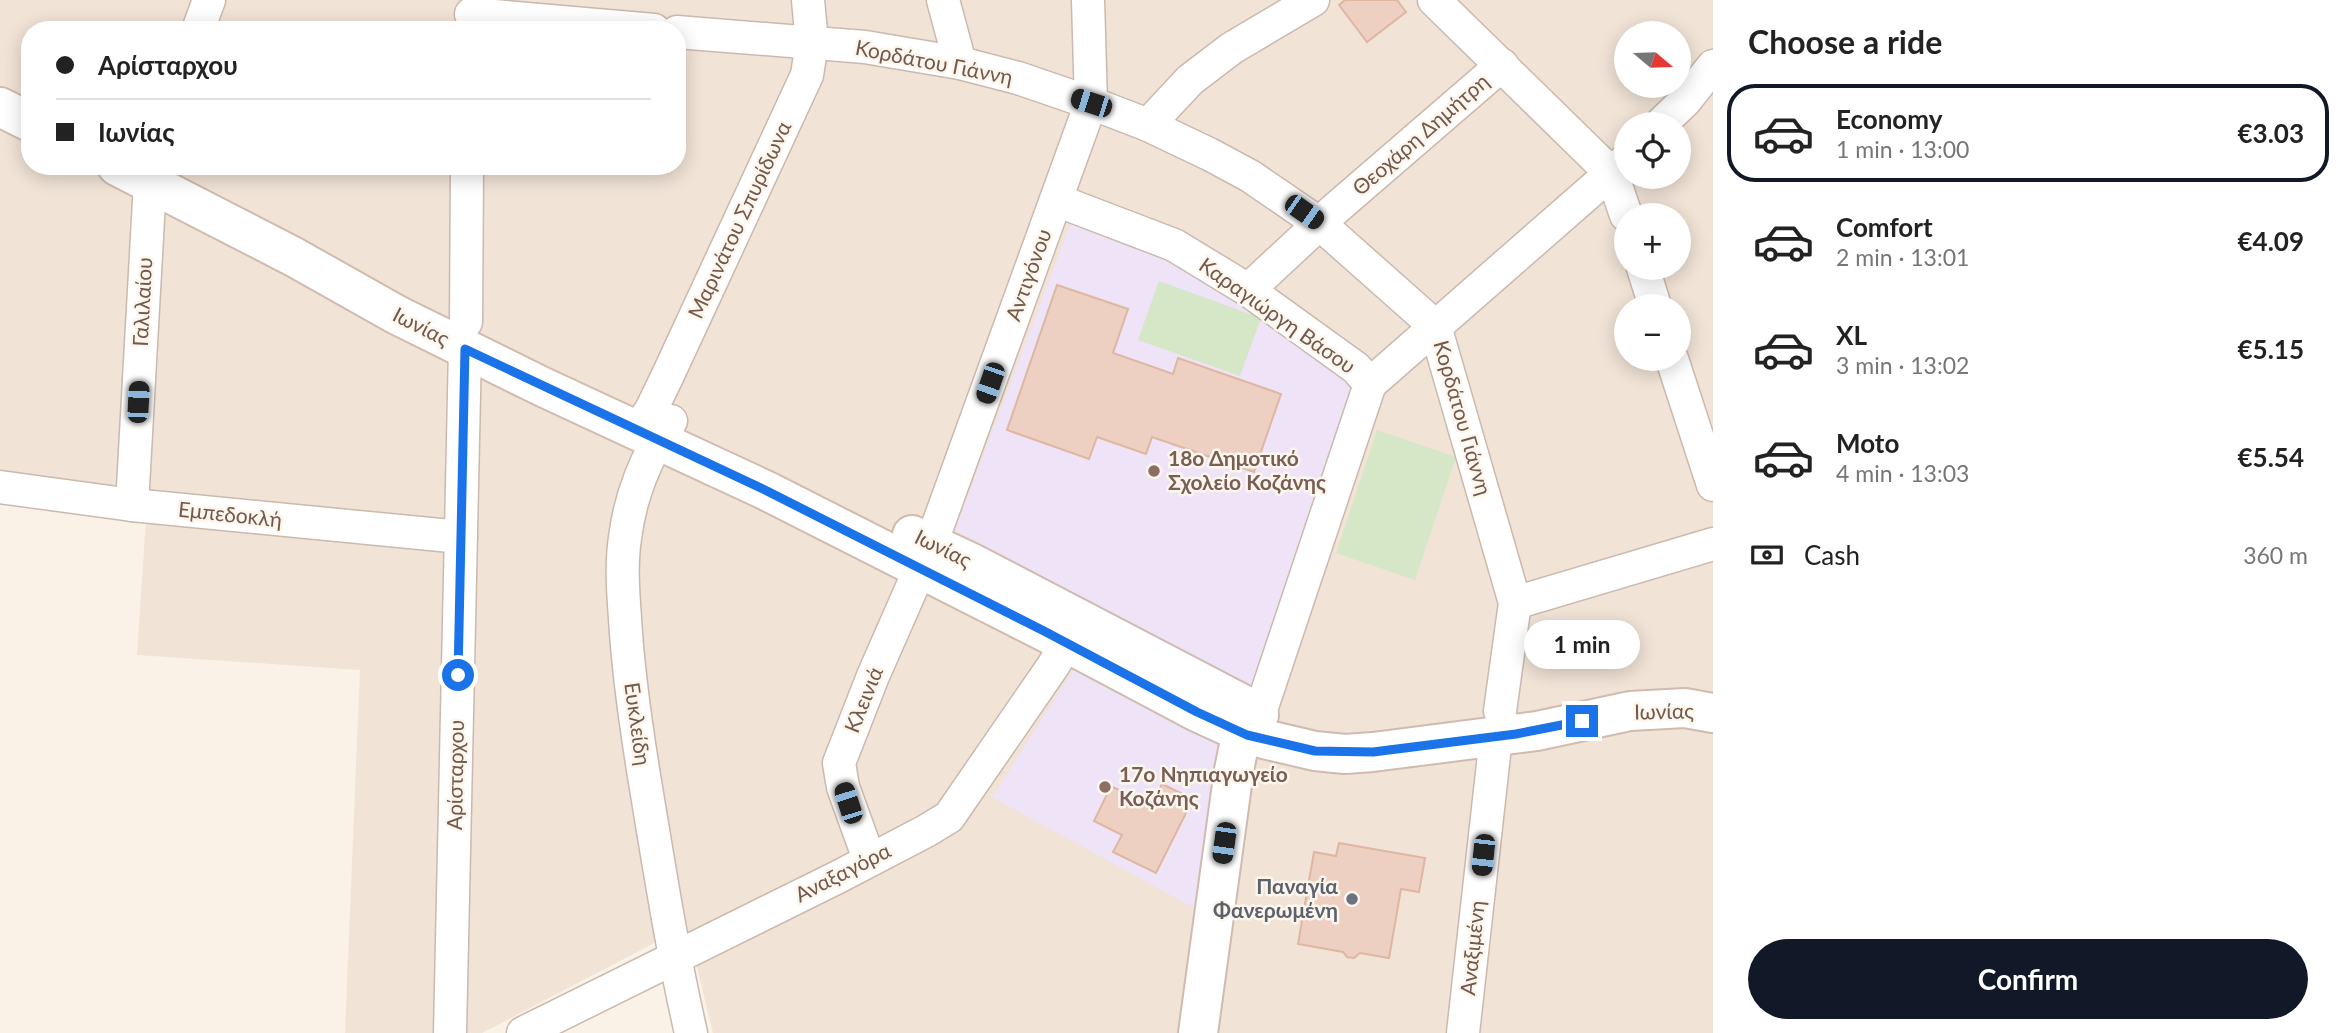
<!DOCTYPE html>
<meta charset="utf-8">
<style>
body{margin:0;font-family:Lato,sans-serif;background:#f6f6f6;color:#222;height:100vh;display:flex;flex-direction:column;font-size:26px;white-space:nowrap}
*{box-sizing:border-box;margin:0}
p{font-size:23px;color:#767676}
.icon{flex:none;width:38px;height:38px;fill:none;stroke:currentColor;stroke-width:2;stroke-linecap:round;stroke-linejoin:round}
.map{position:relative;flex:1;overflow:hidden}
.drawer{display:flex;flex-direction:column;background:#fff;width:630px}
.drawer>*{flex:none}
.top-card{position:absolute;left:21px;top:21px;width:665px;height:154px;border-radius:28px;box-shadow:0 4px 18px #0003;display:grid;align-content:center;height:154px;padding:0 35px;background:#fff}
.needle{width:46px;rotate:109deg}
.buttons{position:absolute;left:1614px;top:21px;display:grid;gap:14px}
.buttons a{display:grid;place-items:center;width:77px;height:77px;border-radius:50%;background:#fff;box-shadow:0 4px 18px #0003;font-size:35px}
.end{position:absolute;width:32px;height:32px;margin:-16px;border:9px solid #1a73e8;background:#fff;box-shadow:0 0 0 4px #fff}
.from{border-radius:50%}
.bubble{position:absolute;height:49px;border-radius:24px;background:#fff;box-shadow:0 4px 18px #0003;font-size:23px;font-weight:700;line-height:49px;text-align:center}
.car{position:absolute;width:21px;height:42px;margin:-21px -10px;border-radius:9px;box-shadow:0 0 5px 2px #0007;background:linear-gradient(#222 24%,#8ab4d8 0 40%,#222 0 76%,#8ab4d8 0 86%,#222 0)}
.top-card b{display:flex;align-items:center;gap:24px;height:66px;font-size:26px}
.top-card b+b{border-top:2px solid #e0e0e0}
.top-card i{width:18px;height:18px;background:#222}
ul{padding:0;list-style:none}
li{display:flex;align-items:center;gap:21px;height:98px;margin:0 14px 10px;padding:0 21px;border:4px solid transparent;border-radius:28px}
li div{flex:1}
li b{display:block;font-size:26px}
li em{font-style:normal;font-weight:700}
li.active{border-color:#111827}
li>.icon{width:63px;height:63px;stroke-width:1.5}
h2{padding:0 35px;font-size:32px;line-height:84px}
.pay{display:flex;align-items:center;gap:18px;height:77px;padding:0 35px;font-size:26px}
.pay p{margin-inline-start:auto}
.primary-button{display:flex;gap:14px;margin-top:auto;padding:14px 35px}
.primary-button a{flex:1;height:80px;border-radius:42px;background:#111827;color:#fff;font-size:28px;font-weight:700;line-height:80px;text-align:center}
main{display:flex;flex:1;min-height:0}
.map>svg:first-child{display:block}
.residential{fill:#f1e3d6;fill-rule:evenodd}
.education{fill:#eee3f7}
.green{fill:#d5e7c6}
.building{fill:#edd0c1;stroke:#dfb6a2;stroke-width:2}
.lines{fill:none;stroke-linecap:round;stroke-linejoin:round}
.street-casing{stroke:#cbb9ae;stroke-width:35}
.secondary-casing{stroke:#d0bbae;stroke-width:42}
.street{stroke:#fff;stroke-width:32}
.secondary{stroke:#fff;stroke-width:38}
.route{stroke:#1a73e8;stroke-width:9}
.education-dot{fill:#8d6e63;stroke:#fdf6ed;stroke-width:2.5}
.worship-dot{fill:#6b7280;stroke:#fdf6ed;stroke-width:2.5}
.labels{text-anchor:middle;stroke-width:5;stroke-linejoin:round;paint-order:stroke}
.street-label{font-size:21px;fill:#72584d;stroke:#fdf6ed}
.education-label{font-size:21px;font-weight:bold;fill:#785e54;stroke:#fdf6ed;text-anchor:start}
.worship-label{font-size:21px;font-weight:bold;fill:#5b616d;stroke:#fdf6ed;text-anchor:end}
</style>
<main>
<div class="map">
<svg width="1713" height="1033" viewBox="0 0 1713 1033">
<rect width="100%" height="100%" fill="#faf2e7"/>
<path class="residential" d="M0 0H1713V1033H713L687 926 482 1033H345L360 670 137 655 148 490 0 470ZM30 30H677V166H30ZM1626 33H1678V86H1626ZM1626 124H1678V177H1626ZM1626 215H1678V268H1626ZM1626 306H1678V359H1626Z"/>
<g class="education">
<path d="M1073 217 1172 256 1349 375 1350 413 1259 691 955 530Z"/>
<path d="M1074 669 1220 737 1194 908 992 797Z"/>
</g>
<g class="green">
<path d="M1159 281 1261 318 1240 376 1138 340Z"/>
<path d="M1377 430 1456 457 1415 580 1336 553Z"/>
</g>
<g class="building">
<path d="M1345 0H1397L1406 12 1367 42 1339 5Z"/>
<path d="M1057 285 1128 309 1113 353 1173 374 1178 358 1281 394 1254 472 1152 437 1146 454 1097 437 1089 459 1007 430Z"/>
<path d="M1162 784 1193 799 1156 873 1113 852 1122 835 1094 821 1111 786 1139 800 1142 795 1154 801Z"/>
<path d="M1339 843 1425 858 1419 892 1401 889 1389 958 1360 953 1354 958 1347 957 1343 952 1298 944 1314 852 1336 856Z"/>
</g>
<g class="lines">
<defs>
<g id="street">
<path d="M943 0 960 63"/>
<path d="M1434 0 1612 174 1626 215"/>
<path d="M471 14 654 30"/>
<path d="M198 30 209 0"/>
<path d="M677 32 865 47 960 63 1018 78 1091 103 1148 125 1209 154 1250 176 1320 224 1435 326 1515 603 1500 711"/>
<path d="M1661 124 1685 101 1713 66"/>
<path d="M1148 125 1190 80 1232 48 1313 0"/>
<path d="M1056 200 1174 245 1248 290 1356 368 1370 384"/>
<path d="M1643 268 1655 306"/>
<path d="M1248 290 1334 210 1502 65"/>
<path d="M466 322 467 166"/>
<path d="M1672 359 1713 485"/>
<path d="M1370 384 1626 160"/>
<path d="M671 421C646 455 630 497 625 538 621 564 623 592 625 618 628 673 636 727 645 782 659 866 672 950 691 1033"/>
<path d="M637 431 651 410 667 377 807 75 812 43 808 0"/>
<path d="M0 487 132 505 461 537"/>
<path d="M132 505 150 183 153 166"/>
<path d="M1515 603 1713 544"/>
<path d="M1260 713 1370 384"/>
<path d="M869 859 843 787 839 763 873 676 931 544 1091 103 1088 0"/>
<path d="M450 1033 465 349"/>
<path d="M523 1033 838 877 926 831 949 817 1053 666 1078 624"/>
<path d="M1463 1033 1496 737"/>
</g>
<g id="secondary">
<path d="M0 107 30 122"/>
<path d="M117 166 294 257 397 315 543 387 765 490 1067 643 1197 712 1247 735 1315 751 1345 754 1373 752 1537 731 1630 711 1685 708 1713 713"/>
<path d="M912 535 974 564 1254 710"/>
<path d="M1198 1033 1234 770 1239 745 1259 715"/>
</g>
</defs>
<use href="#street" class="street-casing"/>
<use href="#secondary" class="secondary-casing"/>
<use href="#street" class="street"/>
<use href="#secondary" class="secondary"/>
</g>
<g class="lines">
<path class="route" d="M458 675 465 349 765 490 1044 631 1197 712 1247 735 1315 751 1373 752 1516 734 1582 721"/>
</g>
<g class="education-dot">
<circle cx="1154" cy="471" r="7"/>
<circle cx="1105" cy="787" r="7"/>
</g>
<circle class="worship-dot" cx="1352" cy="899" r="7"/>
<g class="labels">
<g class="street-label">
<text transform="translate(934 63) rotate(11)" y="7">Κορδάτου Γιάννη</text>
<text transform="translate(1421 135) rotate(-41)" y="7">Θεοχάρη Δημήτρη</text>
<text transform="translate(740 220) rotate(-65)" y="7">Μαρινάτου Σπυρίδωνα</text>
<text transform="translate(1029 275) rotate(-70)" y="7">Αντιγόνου</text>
<text transform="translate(143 302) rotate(-87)" y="7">Γαλιλαίου</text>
<text transform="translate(1277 316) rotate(35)" y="7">Καραγιώργη Βάσου</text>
<text transform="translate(421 327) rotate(27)" y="7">Ιωνίας</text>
<text transform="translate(1462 418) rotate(74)" y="7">Κορδάτου Γιάννη</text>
<text transform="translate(230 515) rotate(6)" y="7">Εμπεδοκλή</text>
<text transform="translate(943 549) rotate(26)" y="7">Ιωνίας</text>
<text transform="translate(864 700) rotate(-68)" y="7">Κλεινιά</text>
<text transform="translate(1664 712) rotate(-1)" y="7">Ιωνίας</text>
<text transform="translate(637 724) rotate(82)" y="7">Ευκλείδη</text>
<text transform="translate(456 775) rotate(-89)" y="7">Αρίσταρχου</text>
<text transform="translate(843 873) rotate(-27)" y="7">Αναξαγόρα</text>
<text transform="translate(1473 948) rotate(-84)" y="7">Αναξιμένη</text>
</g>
<g class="education-label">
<text x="1168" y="466">18ο Δημοτικό<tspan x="1168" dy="24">Σχολείο Κοζάνης</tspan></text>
<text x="1119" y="782">17ο Νηπιαγωγείο<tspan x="1119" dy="24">Κοζάνης</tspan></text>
</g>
<g class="worship-label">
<text x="1338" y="894">Παναγία<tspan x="1338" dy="24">Φανερωμένη</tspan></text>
</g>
</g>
</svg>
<div class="buttons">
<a><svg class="needle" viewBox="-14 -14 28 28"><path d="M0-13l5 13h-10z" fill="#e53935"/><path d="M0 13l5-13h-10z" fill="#767676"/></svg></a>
<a><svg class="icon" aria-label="locate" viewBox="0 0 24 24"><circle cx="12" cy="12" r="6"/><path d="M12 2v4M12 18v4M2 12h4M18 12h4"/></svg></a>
<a>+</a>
<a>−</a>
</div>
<i class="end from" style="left:458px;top:675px"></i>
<i class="end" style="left:1582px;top:721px"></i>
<div class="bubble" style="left:1524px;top:620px;width:116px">1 min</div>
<i class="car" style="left:1091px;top:103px;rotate:288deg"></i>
<i class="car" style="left:1304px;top:212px;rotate:125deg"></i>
<i class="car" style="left:990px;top:383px;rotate:199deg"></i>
<i class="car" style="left:138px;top:402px;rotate:3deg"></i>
<i class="car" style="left:848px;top:803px;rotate:342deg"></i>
<i class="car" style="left:1224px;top:843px;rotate:188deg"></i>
<i class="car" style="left:1483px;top:855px;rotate:186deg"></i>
<div class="top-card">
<b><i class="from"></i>Αρίσταρχου</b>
<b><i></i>Ιωνίας</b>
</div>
</div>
<section class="drawer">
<h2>Choose a ride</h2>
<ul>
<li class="active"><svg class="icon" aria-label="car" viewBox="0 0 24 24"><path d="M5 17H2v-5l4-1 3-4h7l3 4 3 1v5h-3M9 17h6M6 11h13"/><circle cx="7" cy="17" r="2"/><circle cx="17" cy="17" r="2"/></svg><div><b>Economy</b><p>1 min · 13:00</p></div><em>€3.03</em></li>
<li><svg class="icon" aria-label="car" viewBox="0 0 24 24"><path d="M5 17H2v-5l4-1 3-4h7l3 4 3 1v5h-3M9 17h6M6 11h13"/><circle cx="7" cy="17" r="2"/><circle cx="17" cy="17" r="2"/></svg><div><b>Comfort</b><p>2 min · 13:01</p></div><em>€4.09</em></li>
<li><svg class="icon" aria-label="car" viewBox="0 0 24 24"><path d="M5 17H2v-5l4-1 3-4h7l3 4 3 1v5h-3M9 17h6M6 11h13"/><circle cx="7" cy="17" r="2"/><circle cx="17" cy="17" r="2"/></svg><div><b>XL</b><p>3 min · 13:02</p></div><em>€5.15</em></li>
<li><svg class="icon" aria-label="car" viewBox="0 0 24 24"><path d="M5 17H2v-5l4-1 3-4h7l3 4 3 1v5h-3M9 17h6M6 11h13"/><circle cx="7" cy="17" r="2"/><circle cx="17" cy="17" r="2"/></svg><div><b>Moto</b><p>4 min · 13:03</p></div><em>€5.54</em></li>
</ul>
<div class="pay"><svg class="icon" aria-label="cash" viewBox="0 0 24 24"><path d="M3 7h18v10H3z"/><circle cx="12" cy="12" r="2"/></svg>Cash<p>360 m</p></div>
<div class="primary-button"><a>Confirm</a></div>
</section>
</main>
